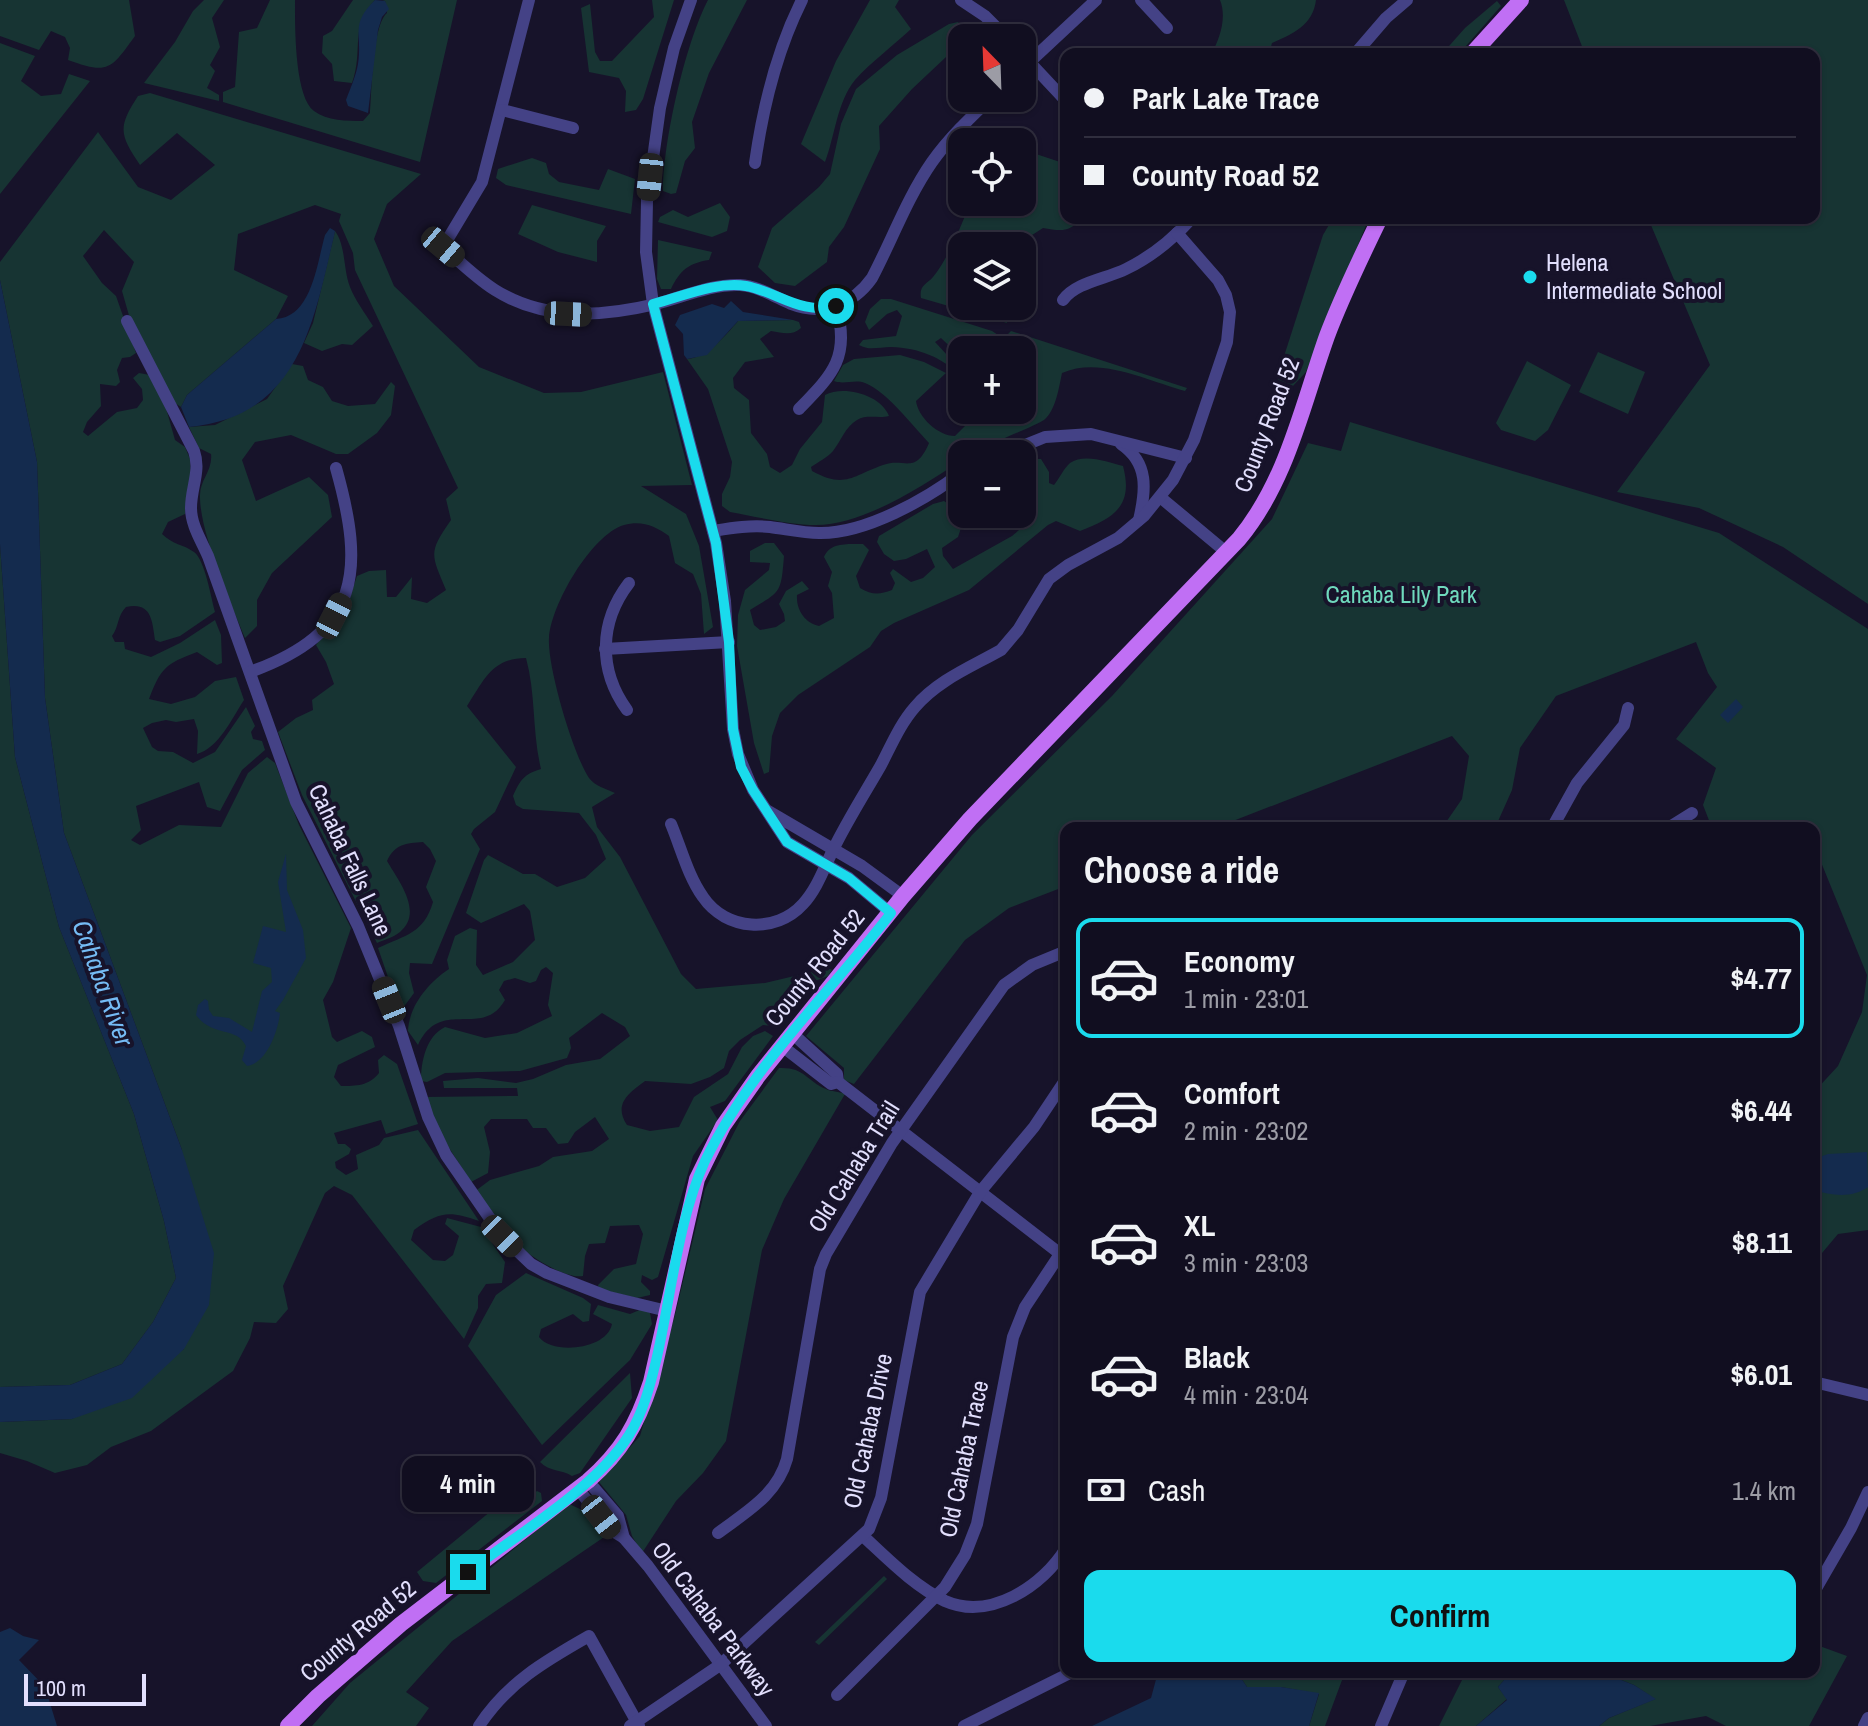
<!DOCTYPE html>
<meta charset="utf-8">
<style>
body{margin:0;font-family:"Archivo Narrow",sans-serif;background:#1a1729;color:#f1f3f6;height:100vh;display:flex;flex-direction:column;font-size:30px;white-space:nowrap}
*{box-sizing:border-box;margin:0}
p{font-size:26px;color:#9c9ca5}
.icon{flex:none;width:44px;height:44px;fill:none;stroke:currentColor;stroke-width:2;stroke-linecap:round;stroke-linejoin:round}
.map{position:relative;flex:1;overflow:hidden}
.panel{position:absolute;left:1060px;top:822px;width:760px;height:856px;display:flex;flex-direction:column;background:#110e20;border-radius:16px;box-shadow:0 2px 6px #0004,0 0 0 2px #302e3e}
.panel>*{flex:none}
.top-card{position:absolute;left:1060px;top:48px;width:760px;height:176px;border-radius:16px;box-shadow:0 2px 6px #0004,0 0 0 2px #302e3e;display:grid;align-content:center;height:176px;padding:0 24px;background:#110e20}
.needle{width:52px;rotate:337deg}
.fabs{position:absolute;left:948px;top:24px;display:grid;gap:16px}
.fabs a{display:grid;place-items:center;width:88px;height:88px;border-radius:16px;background:#110e20;box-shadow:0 2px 6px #0004,0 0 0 2px #302e3e;font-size:40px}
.scale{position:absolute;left:24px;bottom:20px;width:122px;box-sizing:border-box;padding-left:8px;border:4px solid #e2dffd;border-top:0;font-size:22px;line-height:28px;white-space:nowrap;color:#e2dffd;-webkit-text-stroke:6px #17132a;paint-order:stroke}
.end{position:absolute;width:36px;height:36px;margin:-18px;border:10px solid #1adbed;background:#111;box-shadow:0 0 0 4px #111}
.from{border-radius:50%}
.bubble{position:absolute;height:56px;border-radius:16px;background:#110e20;box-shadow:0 2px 6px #0004,0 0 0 2px #302e3e;font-size:26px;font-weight:800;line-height:56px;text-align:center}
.car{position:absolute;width:24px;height:48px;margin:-24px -12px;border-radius:10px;box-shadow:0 0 6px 2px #0007;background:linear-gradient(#222 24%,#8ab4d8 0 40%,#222 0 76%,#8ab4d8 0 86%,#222 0)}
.top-card b{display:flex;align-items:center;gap:28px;height:76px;font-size:30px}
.top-card b+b{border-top:2px solid #302e3e}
.top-card i{width:20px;height:20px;background:#f1f3f6}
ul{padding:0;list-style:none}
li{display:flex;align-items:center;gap:24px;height:120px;margin:0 16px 12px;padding:0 8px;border:4px solid transparent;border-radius:16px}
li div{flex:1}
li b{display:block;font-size:30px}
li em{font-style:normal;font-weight:800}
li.selected{border-color:#1adbed}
li>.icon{width:72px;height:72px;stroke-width:1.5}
h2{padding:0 24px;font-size:36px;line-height:96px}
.pay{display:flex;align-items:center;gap:20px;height:88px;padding:0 24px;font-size:30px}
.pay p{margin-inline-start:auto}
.action{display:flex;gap:16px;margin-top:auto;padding:16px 24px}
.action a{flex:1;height:92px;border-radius:16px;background:#1adbed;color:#111;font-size:32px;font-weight:800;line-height:92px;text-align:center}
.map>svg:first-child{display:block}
.green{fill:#173433}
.water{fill:#142b4e}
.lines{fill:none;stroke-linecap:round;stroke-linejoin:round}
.minor{stroke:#444286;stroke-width:12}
.major{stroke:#c06ff4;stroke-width:16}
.route{stroke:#1adbed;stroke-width:10}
.poi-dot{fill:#1adbed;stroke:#17132a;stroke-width:3}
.labels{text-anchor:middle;stroke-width:8;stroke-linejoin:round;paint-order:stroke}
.poi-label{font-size:24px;fill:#e2dffd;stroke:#17132a;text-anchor:start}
.street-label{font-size:24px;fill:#e2dffd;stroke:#17132a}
.park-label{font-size:24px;fill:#6fd9bd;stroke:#17132a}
.water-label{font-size:26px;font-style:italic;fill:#75bbf4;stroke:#17132a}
</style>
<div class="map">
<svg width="1868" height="1726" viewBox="0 0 1868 1726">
<rect width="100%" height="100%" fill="#17132a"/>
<g class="green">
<path d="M0 0H129L135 36C111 69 109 75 68 60L70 48 65 37 51 31 39 50 0 36Z"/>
<path d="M204 0H224L212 18 220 47 210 65 215 71 207 88 219 95V101L144 83 175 42 193 11Z"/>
<path d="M270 0H295C295 23 294 96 314 111 327 121 347 121 363 121L370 113C372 92 372 26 387 13L385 1 382 0H457L420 162 223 102V92L235 87 239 32 257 28Z"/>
<path d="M353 0H375C349 27 364 50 352 83L334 81 332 64 322 53 323 36 332 31Z"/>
<path d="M652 0H674L643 99 636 110 625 112 626 91 619 78 589 72 581 8 590 4 595 52 600 61H612L654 17Z"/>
<path d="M708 0H747L709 73 692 122 695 148 685 161 676 193 671 194 663 191C663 142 685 44 708 0Z"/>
<path d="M870 0H899L895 7 911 29C893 46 871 62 855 80 837 102 835 136 825 162L801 144 836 61Z"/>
<path d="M1220 0H1316C1313 25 1293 34 1272 43L1269 54H1211C1220 39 1227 17 1220 0Z"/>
<path d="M1564 0H1868V604L1783 547 1699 508 1617 492 1710 365 1648 218H1814V54H1585Z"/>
<path d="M1497 1 1501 6 1459 54H1442L1465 28Z"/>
<path d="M958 22 962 27V42L912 89 879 126 880 149 844 227 829 247 827 262 795 286 775 283 758 267 772 228 819 187 830 174 841 124 856 89 897 55 949 24Z"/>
<path d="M0 43 35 56 21 81 41 96 61 94 69 74 90 81 0 194Z"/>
<path d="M150 93 421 174 387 204 374 239 394 286 479 367 544 393 581 392 663 372 692 485 641 486 686 514 699 546 713 627 704 634 701 594 693 574 675 563 669 536C655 526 642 520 624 525 591 535 551 605 549 638 547 666 573 754 589 778 595 786 606 789 615 793L592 807 597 827 620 857 681 974 696 989 765 983 828 968 832 970 828 976 815 981 781 1027 763 1025 740 1040 729 1051 724 1068 710 1077 691 1084 645 1081C629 1093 613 1104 627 1125L650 1131 679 1127 694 1097 728 1074 742 1047 753 1036 765 1031 773 1036 725 1101 710 1107 718 1120 693 1156 658 1277 652 1280 642 1275 641 1282 650 1291V1295L637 1298 599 1289 598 1285 614 1269 636 1264 643 1234 639 1225 610 1226 605 1243 589 1244 585 1256 583 1276C563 1280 519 1249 505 1234 494 1221 484 1206 474 1192L490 1180 539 1166 553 1157 592 1151 609 1139 595 1117 575 1132 568 1143 558 1144 546 1128H533L527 1119H491L484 1127 490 1152 488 1173 471 1182 442 1137 425 1097 518 1096 517 1088H444L443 1081 478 1078 516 1083 533 1079 566 1065 600 1059 630 1036 625 1027 602 1013 569 1038 571 1048 567 1058 520 1071 445 1073 427 1082 421 1081C421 1062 426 1036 445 1027L485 1038 517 1033 552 1016 548 1005 553 973 546 967 541 970 536 981 530 983 515 978 504 981 499 990 505 1000C482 1040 441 996 418 1045L408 1031C409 1006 428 983 449 969L447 960 455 936 470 928 477 930 476 965 483 975 513 962 535 940 530 911 524 904 481 923 466 913 484 860 488 855 523 874H535L557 887 585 878 606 859 596 835 579 813 523 809 516 805 513 796C520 780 524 774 541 769 532 732 536 694 526 658 492 658 484 680 467 706L516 767 495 812 474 829 471 834 480 849 432 964 410 963 409 973 414 993 400 1012 378 948C406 935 424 933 433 902L426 887 436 861 430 849 423 842C406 843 395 844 387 861 398 880 424 912 400 932 394 937 384 940 377 943L302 795 278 732 296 718 313 710 312 700 334 684 326 662 316 645 349 600 357 576 369 571 386 570 387 597H396L412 577 411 599 427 603 446 590C431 554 428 553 451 520L446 499 458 488 355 270 353 253 339 221 341 214 315 205 238 234 234 270 288 296 276 319 187 395 181 407 175 403 130 319 122 291 134 262 104 230 83 256 102 283 116 296 136 353 130 357 122 358 117 370 120 382 116 386 100 384 101 406 87 422 83 432 88 436 117 412 137 408 143 400 142 389 133 378 139 373 150 375 166 408 175 440 185 447 190 459 191 477 185 514 168 522 162 534C173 545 183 544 194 552 205 560 211 598 215 612L180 636 160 642 155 640C152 619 151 602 126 607 117 616 119 627 112 636L115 642H124L125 649 151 657 180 643 215 620 221 635 222 663 217 665 197 652C165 664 161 668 149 699L171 704 195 697 215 681 236 677 244 700C232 718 219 748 197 754L198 731 194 719 176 722 166 720 152 723 143 728 152 747 158 751 173 752 193 763 215 752 246 707 255 726 251 732 253 739 262 741 265 750 242 770 220 811 207 807 199 782 136 806 141 830 131 840 140 845 179 825 221 827 248 773 267 757 275 763 299 825 351 928 333 982 323 1000 332 1037 337 1042 362 1031 372 1037 375 1047 338 1065 334 1077 341 1086C356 1086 369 1086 379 1073L378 1060 384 1055 397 1064 418 1124 386 1134 381 1120 334 1133 338 1144H345L351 1149 349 1154 335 1162 336 1168 346 1175 358 1169 356 1155 379 1145 384 1138 418 1130 479 1221C449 1211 441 1211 414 1230L411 1240 433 1260 445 1261 453 1255 459 1236 445 1224 447 1218 481 1227 505 1262 502 1283 486 1284 478 1296V1308L464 1339 352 1195 334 1186 325 1193 283 1286 288 1309 276 1323 254 1322 250 1338 233 1371 151 1431 111 1447 87 1465 55 1473 27 1461 0 1453V1422L72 1419 184 1349 182 1150 64 833 45 698 37 462 0 280V262L98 132 138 187 171 200 215 165 177 133 140 165C120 135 117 128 138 96Z"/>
<path d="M1030 152 1066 164V218H1081C1070 233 1060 231 1043 228L1029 237 1036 255 1037 269 1022 270V246H962V306H1004L1007 323 921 298C919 285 926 285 933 277 950 256 960 227 971 202H1022V155Z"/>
<path d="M532 158 546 163 549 174 559 182 599 190 608 169 635 179 631 214 506 185 496 178 498 169Z"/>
<path d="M720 203 730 217 727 231 712 237 658 222 660 217 673 210 688 217Z"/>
<path d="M532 205 606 226 597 241V262L558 252 518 234Z"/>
<path d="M1333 218H1369L1306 372 1291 388 1283 386 1277 378 1323 235Z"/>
<path d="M335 231C346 246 343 269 350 287 355 300 365 313 373 326L352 345 342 344 322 351 304 343 313 323Z"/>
<path d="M658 240 712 252 709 260C689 263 680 270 671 289H661L657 279Z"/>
<path d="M881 299H891L992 331 998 335 969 343 971 350H962V358L941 338 935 342 962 371V377C942 357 919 348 891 347 879 347 869 351 859 345L863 340 896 336 902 316 897 310 887 314 869 330 865 322 870 309Z"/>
<path d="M793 320 799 322 801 328C792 336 783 333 771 331L760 339 774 357 745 362 733 378 734 388 749 400 751 433 767 454 770 467 780 473 792 465 800 449 822 422 825 395C844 385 881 395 889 416 879 419 867 414 857 420 845 427 841 441 833 451 827 458 818 462 811 467L812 471C845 489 852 476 883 465 905 457 915 476 929 443 913 426 885 390 865 383 855 379 844 385 834 381L843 365 854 359 900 355 924 362 946 373 916 401C918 417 938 436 955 436L981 410H1022V350H1011L1001 341 1011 331 1187 388 1185 391C1148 381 1100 356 1062 373 1059 387 1056 410 1044 420 1037 425 968 454 962 454V460C924 485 864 525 816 525 789 525 758 517 730 512L722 506V494L730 477 732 462 708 389 687 359C708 357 725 336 738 321Z"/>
<path d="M1598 352 1645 372 1628 414 1579 392Z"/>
<path d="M1527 361 1571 385 1548 430 1535 441 1501 430 1496 423Z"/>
<path d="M292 364 303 366 308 380 323 387 332 401 348 406 375 404 391 382 395 386 391 415 377 433 348 454H336L291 435 255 442 242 460 256 501 309 477 328 495 332 517 272 573 257 600V626L245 638C231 604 199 531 200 495 200 480 213 470 211 454L199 448 189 427 215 425 267 399Z"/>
<path d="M1350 422 1719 533 1868 629V1230L1838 1234 1822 1253 1814 1248V1092L1838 1066 1862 1012 1867 975 1814 845V828H1712L1703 805 1716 768 1676 739 1717 687 1708 673 1696 642 1556 696 1520 748 1512 790 1495 828H1442L1462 799 1469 756 1452 736 1215 828H1066V886L1009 908 965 940 854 1084 844 1080V1068L806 1036 972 835 1112 696 1272 519 1308 443 1341 451Z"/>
<path d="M1022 459H1041L1049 472V483L1054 485C1059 479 1064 468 1070 463 1084 453 1108 462 1123 466 1134 507 1113 518 1080 531L1056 521 1048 525 969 590 894 623 881 631 870 647 798 695 780 713 772 736 769 772 764 774 754 743 737 646 738 615 745 590 769 570 770 563 750 562V551L765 543H774L784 556C781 594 781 591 750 610L754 625 760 630 776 627 785 621 784 614 779 604 786 591 802 581 809 589 797 595C796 610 805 623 819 626L834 618 832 593 828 586 832 572 824 557C830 542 848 544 863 544L869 550 856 576 860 588C872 595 879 595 892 590L895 583 890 573 893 569 911 582 923 578 935 567 927 549 906 559 894 561 884 554 877 542 879 536 933 504 944 501 954 508 961 528 958 537 942 548 943 556 953 569 1012 536 1025 525 1021 514Z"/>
<path d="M0 544 15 757 59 927 134 1114 164 1221 176 1278 153 1322 122 1364 70 1385 0 1387Z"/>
<path d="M779 1068C805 1067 805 1080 826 1089 832 1092 838 1091 845 1094L784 1199 762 1250 726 1441 703 1473 676 1501 642 1553 632 1536 626 1515 599 1482 640 1436 675 1315 705 1189 740 1121Z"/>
<path d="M526 1273 583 1298 591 1304 589 1321 583 1322 573 1314 541 1329 539 1337C552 1355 607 1350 612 1324L593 1314 598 1305 630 1314 642 1309 650 1313 652 1324 630 1360 542 1445 468 1346 496 1295Z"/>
<path d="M630 1373 632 1398 580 1473 572 1476C561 1469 550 1472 540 1462Z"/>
<path d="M537 1491 541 1493 542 1501 436 1583 423 1581 417 1572 491 1511 525 1500Z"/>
<path d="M569 1504 589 1513 610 1533 452 1641 406 1692 429 1708 416 1726H312L350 1683Z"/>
<path d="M884 1576 887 1579 819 1645 815 1642Z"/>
<path d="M1814 1644 1847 1656 1809 1726H1726L1706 1716 1650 1726H1599L1609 1718 1655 1699 1634 1685 1601 1672H1814Z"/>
<path d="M1237 1672H1345L1325 1726H1309L1319 1694 1281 1687H1247Z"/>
<path d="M1466 1672H1511L1498 1687 1507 1699 1476 1726H1439Z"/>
</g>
<g class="water">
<path d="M375 0 385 1 389 9 382 17 378 30 368 113 348 106 346 100C350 89 356 76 358 64 363 35 349 25 375 0Z"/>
<path d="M330 228 335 231 334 236C313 325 298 417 189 427L181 407 187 395 276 319C312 317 317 263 325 235Z"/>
<path d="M0 280 37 462 45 698 64 833 182 1150 214 1253 209 1305 184 1349 132 1398 72 1419 0 1422V1387L70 1385 122 1364 153 1322 176 1278 164 1221 134 1114 59 927 15 757 0 544Z"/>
<path d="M731 301 743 312 793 320 738 321 707 355 687 359 684 355 683 334 675 325 680 315 712 304 724 308Z"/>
<path d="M1736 699 1743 707 1728 723 1720 715Z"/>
<path d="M286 854 287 890 303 930 306 958 283 1000 275 1011 280 1013C278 1031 267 1063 247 1066L242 1060 246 1046C237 1026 213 1038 196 1015L198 1005 205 999 208 1001 209 1010 213 1016 229 1018 252 1032 262 991 272 982 271 968 253 963 263 926 286 932 278 882Z"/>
<path d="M1867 1152 1868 1187C1853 1198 1832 1196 1814 1190V1159L1828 1154Z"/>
<path d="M10 1628 23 1636 39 1640 19 1660 45 1687 57 1726H0V1632Z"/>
<path d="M1158 1672H1237L1247 1687H1281L1319 1693 1309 1726H1092L1151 1698Z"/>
<path d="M1511 1672H1601L1634 1685 1656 1699 1609 1718 1599 1726H1476L1507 1700 1498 1687Z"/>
</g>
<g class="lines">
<g class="minor">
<path d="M529 0 482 182 443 247C460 262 476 278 495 290 544 321 601 317 656 304 683 297 711 284 740 285 758 286 775 297 791 304 822 316 853 305 872 278 892 240 907 198 932 162 949 138 970 118 991 98"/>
<path d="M691 0 674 48 660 108 647 201 646 252 653 304 716 543 725 601 733 729 738 754 753 790 787 842 849 878 891 913"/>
<path d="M961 0 985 16 1007 38"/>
<path d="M1141 0 1167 28"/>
<path d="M1022 54 1066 101"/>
<path d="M1355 54 1386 18 1407 0"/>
<path d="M1022 69 1096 0"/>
<path d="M502 110 573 128"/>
<path d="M755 163C763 106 776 52 802 0"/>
<path d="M1063 300C1076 282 1106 279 1126 269 1151 257 1173 239 1192 218"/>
<path d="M127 321 194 451C201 471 191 487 191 508 191 525 201 540 208 556L296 802 358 926 399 1026 428 1117 446 1155 502 1236 531 1264 547 1273 609 1297 663 1310 667 1308"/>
<path d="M799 409C832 375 851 357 836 306"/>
<path d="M1121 444C1149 463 1146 490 1139 520"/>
<path d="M1003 454 1045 437 1091 434 1186 458"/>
<path d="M1160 497 1226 552"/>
<path d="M713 531C732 528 750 525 770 527 786 529 803 533 819 533 865 534 927 499 962 472"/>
<path d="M605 649 729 642"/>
<path d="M250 672C361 632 365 571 336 468"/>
<path d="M627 710C598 670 599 622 629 583"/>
<path d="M768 811 862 866 903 896"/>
<path d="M671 824C681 848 688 876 703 897 726 931 776 934 803 904 817 889 824 868 833 850 847 821 865 793 881 765 891 746 900 724 915 707 938 680 971 667 1001 650L1018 630 1049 579 1068 565 1118 538 1144 516 1173 480 1194 440 1227 342 1230 312 1226 295 1218 280 1177 233"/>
<path d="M1552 828 1577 783 1624 725 1628 708"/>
<path d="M1668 828 1692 813"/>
<path d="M793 1034 837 1074 838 1082"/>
<path d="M782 1046 831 1084 838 1082 1063 1256"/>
<path d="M1814 1382 1868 1395"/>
<path d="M578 1489 611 1530 624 1538 618 1516 588 1481"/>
<path d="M718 1533C746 1512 777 1495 787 1459L820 1269 826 1254 892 1143 1004 985 1032 965 1066 951"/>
<path d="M863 1536C888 1559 914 1586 945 1601 990 1621 1043 1586 1066 1548"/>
<path d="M624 1538 648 1566 766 1726"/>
<path d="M1814 1592 1851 1528 1868 1492"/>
<path d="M837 1695 945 1587 965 1555 977 1524 1013 1337 1025 1307 1066 1245"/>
<path d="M479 1726C507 1683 545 1661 589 1636L639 1726"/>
<path d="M630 1726 720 1665 869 1529 881 1498 920 1292 980 1192 1034 1127 1066 1079"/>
<path d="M964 1726 1072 1672"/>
<path d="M1381 1726 1404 1672"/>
<path d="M1864 1726 1868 1718"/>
</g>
<g class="major">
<path d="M1472 54 1521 0"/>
<path d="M288 1726 318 1696 401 1624 588 1481C622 1451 637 1425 651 1382L697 1179 723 1126 758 1076 903 896 970 819 1239 539C1287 481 1302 406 1327 336 1342 296 1361 257 1380 218"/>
</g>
</g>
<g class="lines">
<path class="route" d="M468 1572C518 1534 596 1488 629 1435 643 1413 650 1386 656 1361 671 1298 678 1219 705 1161 750 1068 829 994 891 913L849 878 787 842 753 790 741 767 733 729 729 642 716 543 653 304C681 297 716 281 746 286 778 292 801 315 836 306"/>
</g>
<circle class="poi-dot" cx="1530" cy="277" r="8"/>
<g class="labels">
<g class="poi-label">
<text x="1546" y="271">Helena<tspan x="1546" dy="28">Intermediate School</tspan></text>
</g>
<g class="street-label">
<text transform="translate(1267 425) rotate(-69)" y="8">County Road 52</text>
<text transform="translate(350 860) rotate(65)" y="8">Cahaba Falls Lane</text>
<text transform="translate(815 968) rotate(-51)" y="8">County Road 52</text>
<text transform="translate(854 1167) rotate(-58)" y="8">Old Cahaba Trail</text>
<text transform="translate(868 1431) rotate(-78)" y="8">Old Cahaba Drive</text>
<text transform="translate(964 1459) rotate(-78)" y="8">Old Cahaba Trace</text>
<text transform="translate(713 1619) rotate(53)" y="8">Old Cahaba Parkway</text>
<text transform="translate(358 1631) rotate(-40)" y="8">County Road 52</text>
</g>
<g class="park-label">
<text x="1401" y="603">Cahaba Lily Park</text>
</g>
<g class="water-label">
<text transform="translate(103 983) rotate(70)" y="9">Cahaba River</text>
</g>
</g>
</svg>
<div class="fabs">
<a><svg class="needle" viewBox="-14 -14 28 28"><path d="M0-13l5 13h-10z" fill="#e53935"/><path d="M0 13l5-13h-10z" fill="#9c9ca5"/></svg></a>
<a><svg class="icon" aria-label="locate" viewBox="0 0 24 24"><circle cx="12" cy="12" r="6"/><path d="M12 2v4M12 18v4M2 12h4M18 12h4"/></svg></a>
<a><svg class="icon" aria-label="layers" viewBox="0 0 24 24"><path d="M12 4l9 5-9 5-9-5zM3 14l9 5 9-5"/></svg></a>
<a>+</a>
<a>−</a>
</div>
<div class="scale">100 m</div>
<i class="end from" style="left:836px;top:306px"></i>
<i class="end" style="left:468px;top:1572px"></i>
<div class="bubble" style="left:402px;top:1456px;width:132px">4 min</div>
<i class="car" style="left:650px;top:177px;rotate:186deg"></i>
<i class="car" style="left:443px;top:247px;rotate:130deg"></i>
<i class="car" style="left:568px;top:314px;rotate:93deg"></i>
<i class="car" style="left:334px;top:616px;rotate:27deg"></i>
<i class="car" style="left:389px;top:1000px;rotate:338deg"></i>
<i class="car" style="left:502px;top:1236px;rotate:135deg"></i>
<i class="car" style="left:601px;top:1517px;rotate:142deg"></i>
<div class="top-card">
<b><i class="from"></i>Park Lake Trace</b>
<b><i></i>County Road 52</b>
</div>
<section class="panel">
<h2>Choose a ride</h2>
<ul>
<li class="selected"><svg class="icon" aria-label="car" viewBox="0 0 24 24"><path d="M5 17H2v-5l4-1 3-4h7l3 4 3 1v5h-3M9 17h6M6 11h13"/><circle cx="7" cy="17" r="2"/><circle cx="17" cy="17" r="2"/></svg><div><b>Economy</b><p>1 min · 23:01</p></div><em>$4.77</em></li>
<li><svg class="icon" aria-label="car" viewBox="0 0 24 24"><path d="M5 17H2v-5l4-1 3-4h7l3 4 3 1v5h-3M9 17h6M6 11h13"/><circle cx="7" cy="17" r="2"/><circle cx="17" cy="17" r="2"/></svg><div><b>Comfort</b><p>2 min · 23:02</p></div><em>$6.44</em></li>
<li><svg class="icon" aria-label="car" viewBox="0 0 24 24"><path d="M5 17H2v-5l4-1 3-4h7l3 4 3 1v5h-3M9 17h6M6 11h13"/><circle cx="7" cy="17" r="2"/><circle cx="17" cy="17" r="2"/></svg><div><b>XL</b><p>3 min · 23:03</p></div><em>$8.11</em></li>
<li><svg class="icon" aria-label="car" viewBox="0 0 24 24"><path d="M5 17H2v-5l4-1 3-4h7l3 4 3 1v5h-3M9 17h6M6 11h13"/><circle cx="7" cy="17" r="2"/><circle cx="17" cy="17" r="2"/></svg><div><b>Black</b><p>4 min · 23:04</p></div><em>$6.01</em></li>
</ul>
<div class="pay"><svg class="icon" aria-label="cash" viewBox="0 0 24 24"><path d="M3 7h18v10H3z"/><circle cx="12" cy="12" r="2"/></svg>Cash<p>1.4 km</p></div>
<div class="action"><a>Confirm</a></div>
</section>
</div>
